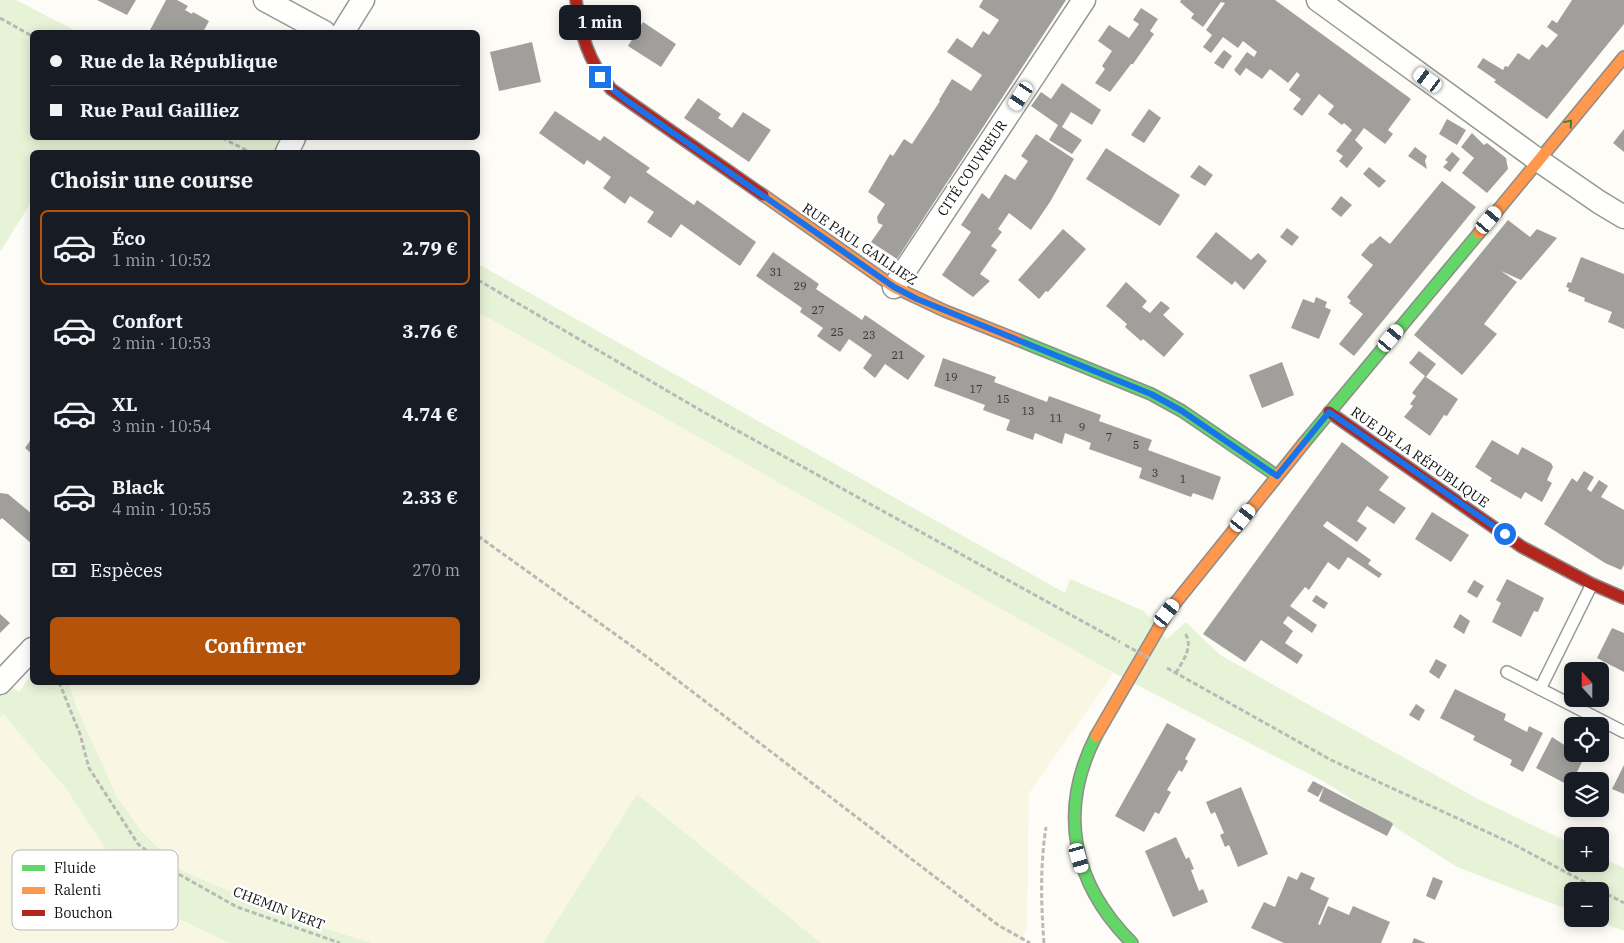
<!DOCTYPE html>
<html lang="fr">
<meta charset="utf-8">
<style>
body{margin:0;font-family:"IBM Plex Serif",serif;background:#20242c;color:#f1f3f6;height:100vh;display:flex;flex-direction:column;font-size:19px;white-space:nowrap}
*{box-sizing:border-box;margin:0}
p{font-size:16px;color:#9ea1a6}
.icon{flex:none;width:28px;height:28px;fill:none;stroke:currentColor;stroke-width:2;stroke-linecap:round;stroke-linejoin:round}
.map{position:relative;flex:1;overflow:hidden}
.side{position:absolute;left:30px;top:150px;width:450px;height:535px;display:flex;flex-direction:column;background:#171b24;border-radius:8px;box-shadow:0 2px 12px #0003}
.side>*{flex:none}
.hud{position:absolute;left:30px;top:30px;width:450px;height:110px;border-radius:8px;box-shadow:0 2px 12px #0003;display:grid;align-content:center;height:110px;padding:0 20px;background:#171b24}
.needle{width:32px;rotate:339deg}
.fabs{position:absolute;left:1564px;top:662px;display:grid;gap:10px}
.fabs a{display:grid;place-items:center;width:45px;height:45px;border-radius:8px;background:#171b24;box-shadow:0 2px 12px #0003;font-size:25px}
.end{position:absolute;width:22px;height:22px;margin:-11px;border:6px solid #1a73e8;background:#fff;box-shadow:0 0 0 2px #fff}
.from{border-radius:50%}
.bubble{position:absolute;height:35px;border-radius:8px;background:#171b24;box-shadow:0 2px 12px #0003;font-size:16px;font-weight:700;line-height:35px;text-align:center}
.car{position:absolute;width:15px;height:30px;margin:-15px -8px;border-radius:6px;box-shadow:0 0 4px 1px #0007;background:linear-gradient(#fff 24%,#345 0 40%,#fff 0 76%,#345 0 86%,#fff 0)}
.hud b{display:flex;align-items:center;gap:18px;height:48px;font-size:19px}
.hud b+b{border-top:1px solid #363941}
.hud i{width:12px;height:12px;background:#f1f3f6}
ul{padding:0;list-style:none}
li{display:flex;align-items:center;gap:15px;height:75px;margin:0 10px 8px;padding:0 10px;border:2px solid transparent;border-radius:8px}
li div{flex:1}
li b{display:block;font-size:19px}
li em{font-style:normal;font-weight:700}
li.on{border-color:#b45309}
li>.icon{width:45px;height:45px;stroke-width:1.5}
h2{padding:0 20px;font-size:22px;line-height:60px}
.pay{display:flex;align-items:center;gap:12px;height:55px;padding:0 20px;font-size:19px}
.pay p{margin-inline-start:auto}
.cta{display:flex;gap:10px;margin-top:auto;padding:10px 20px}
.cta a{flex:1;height:58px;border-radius:8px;background:#b45309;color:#fff;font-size:20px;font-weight:700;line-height:58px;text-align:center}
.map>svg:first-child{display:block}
.farmland{fill:#f9f7e4}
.green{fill:#e7f3d7}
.building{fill:#a19f9c}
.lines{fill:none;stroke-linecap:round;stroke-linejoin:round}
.lane-casing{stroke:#979795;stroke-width:14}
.street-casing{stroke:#979795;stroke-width:25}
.fast-casing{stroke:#8e8d8b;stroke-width:14}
.slow-casing{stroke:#8e8d8b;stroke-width:14}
.jam-casing{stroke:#8e8d8b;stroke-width:14}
.path{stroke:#b9b9b8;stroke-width:3;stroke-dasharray:5 2.5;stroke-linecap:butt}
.lane{stroke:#fffffe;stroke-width:11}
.street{stroke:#fffffe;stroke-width:22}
.fast{stroke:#63d668;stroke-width:11}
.slow{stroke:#ff974d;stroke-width:11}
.jam{stroke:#b3261e;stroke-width:11}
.path-bridge{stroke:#b9b9b8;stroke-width:3;stroke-dasharray:5 2.5;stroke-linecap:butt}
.oneway{stroke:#3e7d41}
.route{stroke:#1a73e8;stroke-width:6}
.labels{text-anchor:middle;stroke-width:5;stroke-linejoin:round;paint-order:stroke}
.number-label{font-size:11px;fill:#353434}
.street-label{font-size:14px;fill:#111;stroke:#fff}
.key{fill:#fff;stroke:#b8b8b8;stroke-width:1}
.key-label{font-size:14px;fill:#111}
</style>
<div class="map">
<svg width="1624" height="943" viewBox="0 0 1624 943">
<rect width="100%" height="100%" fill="#fdfcf7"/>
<g class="farmland">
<path d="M478 312 1114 673 1029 793 1027 926 1022 943H821L637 794 543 943H372L327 929 215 885 181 870 142 832 117 797 77 708 69 683 478 682Z"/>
<path d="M2 713 67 790 138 899 229 943H0V718Z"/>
</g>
<g class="green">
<path d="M0 0H16L78 32H32V138H279L275 152H32V201L0 252Z"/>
<path d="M478 264 1065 593 1070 579 1144 611 1167 639 1186 622 1220 655 1480 800 1572 844V864H1600V857L1624 868V931L1592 919H1600V891H1572V911L1457 867 1323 781 1114 673 478 312Z"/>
<path d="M32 674V682L69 683 77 708 117 797 142 832 181 870 215 885 327 929 372 943H229L138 899 67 790 3 714 0 718V679L19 692Z"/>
<path d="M637 794 821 943H543Z"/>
</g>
<g class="building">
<path d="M97 0H136L127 15Z"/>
<path d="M166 0H177L188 6 185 10 192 14 193 12 209 21 203 32H149Z"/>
<path d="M983 0H1066L897 259 871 242 883 225 878 223 877 217 885 204 868 192 890 154 893 156 904 139 912 144 940 101 939 100 952 79 971 91 982 75 947 52 957 38 972 48 983 31 989 35 999 20 979 7Z"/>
<path d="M1181 0H1275L1411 99 1388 130 1393 134 1385 144 1364 128 1355 140 1363 148 1347 168 1339 161 1343 156 1336 151 1352 130 1344 123 1342 125 1328 114 1334 106 1319 94 1302 116 1293 109 1301 99 1289 90 1300 75 1297 72 1288 83 1270 69 1262 79 1246 68 1240 76 1234 70 1247 52 1254 57 1257 52 1243 41 1238 48 1223 37 1211 53 1203 47 1212 35 1206 30 1225 3 1221 2 1203 27 1191 18 1194 14 1180 2Z"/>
<path d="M1572 0H1624V24L1547 119 1494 82 1496 80 1477 67 1483 58 1503 70 1505 66 1508 67 1518 53 1529 60 1542 44 1547 48 1558 35 1547 27 1552 20 1557 23Z"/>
<path d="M1141 8 1158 19 1150 31 1154 34 1133 64H1131L1110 92 1095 83 1105 69 1102 66 1112 51 1098 41 1109 25 1129 38 1139 24 1133 20Z"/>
<path d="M643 22 676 44 661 67 628 46Z"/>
<path d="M532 42 541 82 499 91 490 52Z"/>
<path d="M1224 50 1232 56 1223 69 1214 63Z"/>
<path d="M1062 83 1101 110 1092 125 1071 112 1062 127 1082 140 1072 154 1049 140 1058 125 1031 106 1041 92 1051 99Z"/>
<path d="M698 98 721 114 718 118 732 128 743 112 771 130 749 162 684 118Z"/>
<path d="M1149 109 1161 118 1144 143 1131 135Z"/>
<path d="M555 111 600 141 604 136 650 168 646 172 694 205 697 200 756 242 740 266 681 224 671 238 647 222 654 212 630 196 625 204 603 188 611 177 587 160 584 165 539 133Z"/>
<path d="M1447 119 1466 130 1457 145 1439 134Z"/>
<path d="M1624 129V152L1613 143Z"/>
<path d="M1472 133 1484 145 1487 143 1506 158 1508 169 1487 193 1462 173 1474 158 1461 147Z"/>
<path d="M1036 134 1074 159 1050 202 1031 230 1009 213 998 229 1002 232 991 246 997 250 980 274 990 281 973 297 942 275 971 232 961 225 982 193 989 199 1005 174 1015 180 1028 161 1021 156Z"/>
<path d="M1415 147 1427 156 1425 161 1427 169 1408 156Z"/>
<path d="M1106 148 1180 195 1160 226 1086 179Z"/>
<path d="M1452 152 1460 159 1450 172 1443 167 1448 162 1445 160Z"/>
<path d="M1199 165 1213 175 1205 186 1190 177Z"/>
<path d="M1369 167 1386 181 1379 188 1363 174Z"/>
<path d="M1442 181 1476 207 1354 356 1339 344 1363 314 1349 303 1351 301 1347 297 1373 265 1361 255 1371 243 1372 244 1380 236 1390 244Z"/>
<path d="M1341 196 1352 205 1341 217 1331 209Z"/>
<path d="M1508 220 1530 237 1537 229 1557 238 1521 280 1501 271 1517 282 1484 324 1497 334 1462 375 1414 335Z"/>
<path d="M1287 228 1299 237 1292 246 1280 237Z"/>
<path d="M1063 229 1086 249 1048 292 1046 291 1039 299 1018 280Z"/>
<path d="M1216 232 1251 260 1258 253 1267 261 1244 290 1235 281 1232 285 1196 257Z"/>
<path d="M773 252 819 284 816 289 862 320 865 315 925 356 908 380 885 364 875 378 863 368 872 355 849 339 840 352 817 336 823 328 800 312 802 308 756 276Z"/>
<path d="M1581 257 1624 274V329L1608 322 1612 312 1584 301 1585 298 1568 291 1569 288 1566 287 1568 282 1571 283Z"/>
<path d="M1126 282 1147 301 1142 307 1150 313 1161 301 1170 308 1163 315 1184 334 1164 357 1143 339 1141 341 1125 327 1127 324 1106 306Z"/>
<path d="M1316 297 1327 302 1325 307 1331 310 1319 339 1291 328 1303 299 1314 303Z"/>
<path d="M1419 351 1436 364 1426 377 1458 399 1447 416 1444 415 1430 436 1404 417 1413 406 1410 404 1416 396 1412 393 1425 376 1409 363Z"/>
<path d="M943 358 996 377 994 382 1047 402 1049 396 1101 415 1099 421 1152 440 1148 450 1221 477 1213 500 1193 493 1191 497 1139 478 1142 468 1089 449 1091 443 1065 433 1062 444 1035 433 1033 440 1006 430 1010 420 983 410 985 405 934 386Z"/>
<path d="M1282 362 1294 395 1262 408 1249 375Z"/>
<path d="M32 438V454L25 448Z"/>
<path d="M1492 440 1518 455 1522 447 1551 463 1553 467 1547 480 1552 483 1542 502 1525 492 1521 499 1490 481 1492 478 1475 467Z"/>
<path d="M1342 442 1389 477 1379 490 1406 508 1394 524 1367 506 1357 521 1367 528 1357 542 1327 521 1323 526 1371 560 1368 564 1382 574 1379 578 1348 557 1339 570 1328 562 1309 590 1305 587 1290 606 1317 625 1312 633 1288 616 1283 623 1293 631 1285 643 1303 655 1297 664 1261 640 1245 662 1203 634Z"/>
<path d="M1584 471 1594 477 1587 489 1591 492 1599 480 1608 486 1601 497 1624 510V565L1621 570 1605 563 1544 524 1572 478 1577 482Z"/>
<path d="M0 493 8 494 32 514V544L2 518 0 520Z"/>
<path d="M1432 512 1469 535 1451 562 1415 539Z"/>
<path d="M1507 579 1544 598 1538 612 1534 611 1521 637 1492 622 1501 603 1496 600Z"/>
<path d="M1474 580 1484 586 1477 598 1467 592Z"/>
<path d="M1316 595 1328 603 1324 609 1312 601Z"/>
<path d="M0 614 10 623 0 633Z"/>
<path d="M1460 614 1470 621 1464 634 1453 627Z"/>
<path d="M1612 628 1624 633V672L1597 658Z"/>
<path d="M1436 659 1447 665 1439 679 1429 672Z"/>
<path d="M1455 689 1506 714 1504 720 1527 732 1529 726 1543 733 1523 772 1510 765 1512 760 1473 740 1475 736 1440 718Z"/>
<path d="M1416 704 1425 710 1419 721 1409 715Z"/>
<path d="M1167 723 1196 739 1185 759 1188 761 1182 772 1179 770 1167 790 1171 792 1159 814 1155 812 1144 832 1115 816Z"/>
<path d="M1552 737 1572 750V754H1581L1585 756 1570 786 1536 768Z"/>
<path d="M1624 765V794L1612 789Z"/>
<path d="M1313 781 1391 822 1393 824 1387 836 1319 801 1324 787 1318 797 1307 791Z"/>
<path d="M1241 787 1268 854 1238 867 1229 845 1225 847 1220 835 1224 833 1215 812 1211 814 1206 802Z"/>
<path d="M1176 837 1186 859 1189 857 1194 869 1191 870 1199 891 1203 889 1208 902 1173 917 1145 851Z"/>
<path d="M1301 872 1315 878 1310 889 1329 898 1318 924 1320 925 1328 906 1349 915 1353 906 1390 922 1381 943H1284L1251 928 1264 902 1275 907 1288 876 1297 880Z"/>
<path d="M1433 877 1443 881 1435 900 1426 896Z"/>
<path d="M1414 938 1426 943H1412Z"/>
</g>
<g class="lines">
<defs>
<g id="lane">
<path d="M1507 672 1624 732"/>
<path d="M1540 689 1592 584"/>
</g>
<g id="street">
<path d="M265 0 324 32"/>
<path d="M1318 0 1538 160 1599 202 1624 217"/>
<path d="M343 32 363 0"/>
<path d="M287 152 294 138"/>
<path d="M894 287 1084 0"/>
<path d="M0 683 32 649"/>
</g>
<g id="fast">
<path d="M1018 340 1151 394 1182 411 1277 476"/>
<path d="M1304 443 1479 233"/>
<path d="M1096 736C1057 812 1073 884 1132 943"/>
</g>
<g id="slow">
<path d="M763 195 894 287 945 311 1018 340"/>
<path d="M1479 233 1624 57"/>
<path d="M1096 736 1168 612 1304 443"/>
</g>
<g id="jam">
<path d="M576 0C580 34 589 62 611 89L763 195"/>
<path d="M1329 412 1522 547 1592 584 1624 598"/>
</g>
</defs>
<use href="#lane" class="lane-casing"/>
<use href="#street" class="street-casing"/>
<use href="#fast" class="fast-casing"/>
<use href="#slow" class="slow-casing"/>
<use href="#jam" class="jam-casing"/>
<g class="path">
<path d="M0 18 32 36"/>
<path d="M222 138 250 152"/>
<path d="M478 280 700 410 1120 642"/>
<path d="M478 536 647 657 998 925 1030 943"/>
<path d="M1167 668 1331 760 1511 843 1624 903"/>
<path d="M1176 673C1183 660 1194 647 1185 633"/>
<path d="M59 682 80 734 89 768 138 844 173 871 237 907 340 943"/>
<path d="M1044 943C1041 904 1040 866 1046 827"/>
</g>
<use href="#lane" class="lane"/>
<use href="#street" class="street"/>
<use href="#fast" class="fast"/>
<use href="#slow" class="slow"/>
<use href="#jam" class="jam"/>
<path class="path-bridge" d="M1125 645 1151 659"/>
</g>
<defs><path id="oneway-chevron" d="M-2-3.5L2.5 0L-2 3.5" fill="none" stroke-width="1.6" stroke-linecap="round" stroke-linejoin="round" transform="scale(1.25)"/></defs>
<use class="oneway" href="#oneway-chevron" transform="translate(1569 123) rotate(-50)"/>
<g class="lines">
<path class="route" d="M600 77 611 88 626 100 894 287 917 299 1151 394 1182 411 1277 476 1329 412 1505 534"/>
</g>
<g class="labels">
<g class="number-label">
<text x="776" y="276">31</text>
<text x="800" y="290">29</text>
<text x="818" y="314">27</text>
<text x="837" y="336">25</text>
<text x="869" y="339">23</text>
<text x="898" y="359">21</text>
<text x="951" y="381">19</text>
<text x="976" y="393">17</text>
<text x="1003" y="403">15</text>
<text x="1028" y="415">13</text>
<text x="1056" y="422">11</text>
<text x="1082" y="431">9</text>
<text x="1109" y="441">7</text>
<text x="1136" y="449">5</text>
<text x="1155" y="477">3</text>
<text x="1183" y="483">1</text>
</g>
<g class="street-label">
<text transform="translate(972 168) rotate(-56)" y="5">CITÉ COUVREUR</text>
<text transform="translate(860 244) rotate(34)" y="5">RUE PAUL GAILLIEZ</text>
<text transform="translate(1420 457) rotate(35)" y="5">RUE DE LA RÉPUBLIQUE</text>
<text transform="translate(279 908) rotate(21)" y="5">CHEMIN VERT</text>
</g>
</g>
<rect x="12" y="850" width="166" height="80" rx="8" class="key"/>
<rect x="22" y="865" width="23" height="6" fill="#63d668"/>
<rect x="22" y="887" width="23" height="7" fill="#ff974d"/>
<rect x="22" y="910" width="23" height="6" fill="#b3261e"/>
<g class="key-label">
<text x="54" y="873">Fluide</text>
<text x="54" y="895">Ralenti</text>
<text x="54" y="918">Bouchon</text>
</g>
</svg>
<div class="fabs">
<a><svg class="needle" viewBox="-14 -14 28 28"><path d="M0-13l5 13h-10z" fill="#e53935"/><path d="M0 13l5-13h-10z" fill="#9ea1a6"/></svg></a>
<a><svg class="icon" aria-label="locate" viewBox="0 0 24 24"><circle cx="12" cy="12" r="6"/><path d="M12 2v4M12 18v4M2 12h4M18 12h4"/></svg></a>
<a><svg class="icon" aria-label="layers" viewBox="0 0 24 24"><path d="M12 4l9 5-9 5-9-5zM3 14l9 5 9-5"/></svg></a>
<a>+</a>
<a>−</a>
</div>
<i class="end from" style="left:1505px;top:534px"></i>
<i class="end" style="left:600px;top:77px"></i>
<div class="bubble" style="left:559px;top:5px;width:82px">1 min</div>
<i class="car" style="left:1428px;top:80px;rotate:306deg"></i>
<i class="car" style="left:1021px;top:96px;rotate:213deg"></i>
<i class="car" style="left:1489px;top:220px;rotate:40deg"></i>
<i class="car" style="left:1391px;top:338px;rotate:40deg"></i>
<i class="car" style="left:1243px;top:518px;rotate:39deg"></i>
<i class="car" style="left:1167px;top:613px;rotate:38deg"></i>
<i class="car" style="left:1079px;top:858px;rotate:164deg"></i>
<div class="hud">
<b><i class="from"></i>Rue de la République</b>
<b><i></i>Rue Paul Gailliez</b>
</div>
<section class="side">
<h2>Choisir une course</h2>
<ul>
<li class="on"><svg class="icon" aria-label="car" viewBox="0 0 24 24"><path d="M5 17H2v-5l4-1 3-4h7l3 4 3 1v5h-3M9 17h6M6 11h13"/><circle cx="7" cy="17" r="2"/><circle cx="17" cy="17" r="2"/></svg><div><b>Éco</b><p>1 min · 10:52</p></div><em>2.79 €</em></li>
<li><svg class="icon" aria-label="car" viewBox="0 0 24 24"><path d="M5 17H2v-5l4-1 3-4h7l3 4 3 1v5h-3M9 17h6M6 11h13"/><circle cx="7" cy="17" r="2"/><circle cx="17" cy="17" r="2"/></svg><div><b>Confort</b><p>2 min · 10:53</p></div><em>3.76 €</em></li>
<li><svg class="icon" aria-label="car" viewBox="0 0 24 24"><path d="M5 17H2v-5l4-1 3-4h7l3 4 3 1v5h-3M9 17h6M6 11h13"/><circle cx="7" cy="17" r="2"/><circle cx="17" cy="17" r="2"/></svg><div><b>XL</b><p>3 min · 10:54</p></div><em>4.74 €</em></li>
<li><svg class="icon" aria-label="car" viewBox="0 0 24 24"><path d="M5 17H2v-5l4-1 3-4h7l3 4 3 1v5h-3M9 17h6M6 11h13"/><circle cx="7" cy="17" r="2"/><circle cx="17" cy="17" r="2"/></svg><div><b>Black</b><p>4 min · 10:55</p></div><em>2.33 €</em></li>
</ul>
<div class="pay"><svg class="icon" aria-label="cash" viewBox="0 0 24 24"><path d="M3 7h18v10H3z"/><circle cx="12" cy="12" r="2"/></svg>Espèces<p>270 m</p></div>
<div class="cta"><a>Confirmer</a></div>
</section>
</div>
